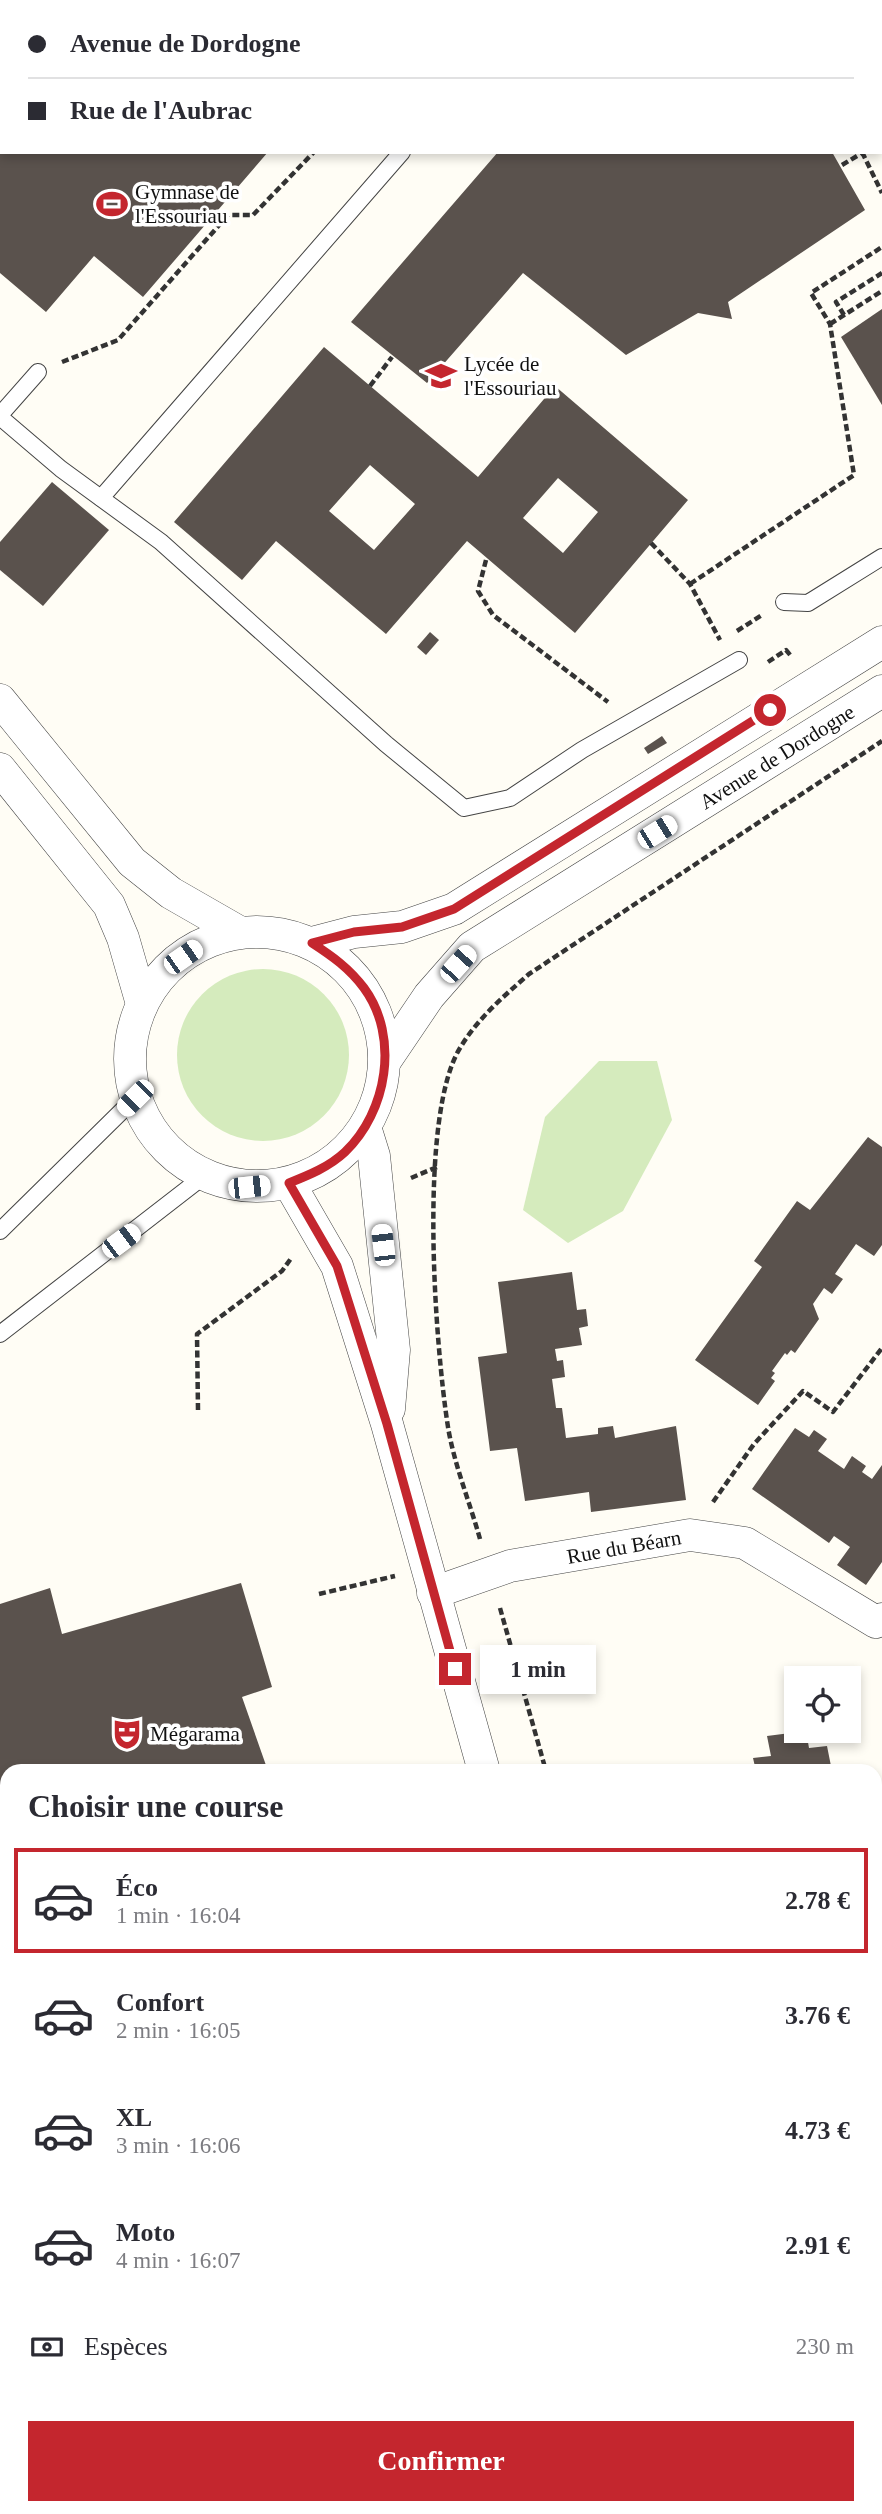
<!DOCTYPE html>
<html lang="fr">
<meta charset="utf-8">
<style>
body{margin:0;font-family:Georgia,serif;background:#f7f7f7;color:#2b2b33;height:100vh;display:flex;flex-direction:column;font-size:26px;white-space:nowrap}
*{box-sizing:border-box;margin:0}
p{font-size:23px;color:#7c7c81}
.icon{flex:none;width:38px;height:38px;fill:none;stroke:currentColor;stroke-width:2;stroke-linecap:round;stroke-linejoin:round}
.map{position:relative;flex:1;overflow:hidden}
.side{position:absolute;left:0px;top:1764px;width:882px;height:751px;display:flex;flex-direction:column;background:#fff;border-radius:21px 21px 0 0;box-shadow:0 4px 10px #0003}
.side>*{flex:none}
.top-card{position:absolute;left:0px;top:0px;width:882px;height:154px;box-shadow:0 4px 10px #0003;display:grid;align-content:center;height:154px;padding:0 28px;background:#fff}
.fabs{position:absolute;left:784px;top:1666px;display:grid;gap:14px}
.fabs a{display:grid;place-items:center;width:77px;height:77px;border-radius:0px;background:#fff;box-shadow:0 4px 10px #0003;font-size:35px}
.end{position:absolute;width:32px;height:32px;margin:-16px;border:9px solid #c4262e;background:#fff;box-shadow:0 0 0 4px #fff}
.from{border-radius:50%}
.bubble{position:absolute;height:49px;border-radius:0px;background:#fff;box-shadow:0 4px 10px #0003;font-size:23px;font-weight:600;line-height:49px;text-align:center}
.car{position:absolute;width:21px;height:42px;margin:-21px -10px;border-radius:9px;box-shadow:0 0 5px 2px #0007;background:linear-gradient(#fff 24%,#345 0 40%,#fff 0 76%,#345 0 86%,#fff 0)}
.top-card b{display:flex;align-items:center;gap:24px;height:66px;font-size:26px}
.top-card b+b{border-top:2px solid #e1e1e2}
.top-card i{width:18px;height:18px;background:#2b2b33}
ul{padding:0;list-style:none}
li{display:flex;align-items:center;gap:21px;height:105px;margin:0 14px 10px;padding:0 14px;border:4px solid transparent;border-radius:0px}
li div{flex:1}
li b{display:block;font-size:26px}
li em{font-style:normal;font-weight:600}
li.selected{border-color:#c4262e}
li>.icon{width:63px;height:63px;stroke-width:1.5}
h2{padding:0 28px;font-size:32px;line-height:84px}
.pay{display:flex;align-items:center;gap:18px;height:77px;padding:0 28px;font-size:26px}
.pay p{margin-inline-start:auto}
.action{display:flex;gap:14px;margin-top:auto;padding:14px 28px}
.action a{flex:1;height:80px;border-radius:0px;background:#c4262e;color:#fff;font-size:28px;font-weight:600;line-height:80px;text-align:center}
.map>svg:first-child{display:block}
.green{fill:#d5ebbd}
.plaza{fill:#f1ede2}
.building{fill:#5a524d;fill-rule:evenodd}
.lines{fill:none;stroke-linecap:round;stroke-linejoin:round}
.lane-casing{stroke:#444;stroke-width:18}
.street-casing{stroke:#444;stroke-width:33}
.primary-casing{stroke:#222;stroke-width:40}
.path{stroke:#333;stroke-width:4.5;stroke-dasharray:7 3.5;stroke-linecap:butt}
.lane{stroke:#fff;stroke-width:16}
.street{stroke:#fff;stroke-width:32}
.primary{stroke:#f9d66b;stroke-width:38}
.route{stroke:#c4262e;stroke-width:9}
.labels{text-anchor:middle;stroke-width:7;stroke-linejoin:round;paint-order:stroke}
.poi-label{font-size:21px;fill:#111;stroke:#fff;text-anchor:start}
.street-label{font-size:21px;fill:#111;stroke:#fff}
</style>
<div class="map">
<svg width="882" height="2514" viewBox="0 0 882 2514">
<rect width="100%" height="100%" fill="#fffdf5"/>
<g class="green">
<circle cx="263" cy="1055" r="86"/>
<path d="M599 1061H657L672 1120 623 1211 568 1243 523 1210 545 1117Z"/>
<path d="M882 2162V2514H797L795 2508H875V2163Z"/>
<path d="M7 2364V2508H236L238 2514H0V2366Z"/>
</g>
<path class="plaza" d="M0 2128 7 2150V2250L0 2252Z"/>
<g class="building">
<path d="M0 152H268L143 297 94 256 46 312 0 273Z"/>
<path d="M498 152H832L865 210 728 302 732 319 698 313 626 355 523 273 427 383 351 322Z"/>
<path d="M882 309V405L841 337Z"/>
<path d="M324 347 478 477 555 386 688 500 575 633 467 541 386 634 276 541 242 580 174 522ZM370 465 415 504 374 550 329 511ZM558 478 598 512 563 553 523 518Z"/>
<path d="M52 482 109 530 43 606 0 570V542Z"/>
<path d="M430 632 439 640 426 655 417 647Z"/>
<path d="M662 736 667 743 648 754 644 748Z"/>
<path d="M868 1137 882 1147V1245L874 1256 856 1244 835 1274 843 1279 832 1294 824 1288 813 1304 819 1319 795 1353 791 1350 787 1355 785 1353 772 1371 775 1373 771 1378 775 1381 758 1405 695 1360 762 1267 754 1261 797 1201 810 1210Z"/>
<path d="M572 1272 577 1310 586 1309 588 1326 579 1328 582 1345 555 1349 557 1361 563 1360 565 1377 552 1379 556 1408H562L566 1438 598 1434V1428L613 1426 615 1438 676 1426 686 1500 591 1512 589 1492 525 1501 517 1448 490 1451 478 1357 507 1353 498 1282Z"/>
<path d="M795 1428 809 1437 814 1430 827 1439 818 1451 844 1469 852 1456 866 1466 862 1472 872 1479 882 1465V1562L866 1585 837 1565 850 1547 834 1536 829 1543 752 1489Z"/>
<path d="M241 1583 272 1687 242 1697 268 1771H7V1886L0 1888V1604L50 1588 62 1634Z"/>
<path d="M806 1731 809 1748 827 1746 832 1771H756L753 1758 771 1756 767 1736Z"/>
<path d="M882 1804V1866H881L880 1860 875 1861V1805Z"/>
<path d="M328 2508H795L797 2514H330Z"/>
</g>
<g class="lines">
<defs>
<g id="lane">
<path d="M533 2 535 0"/>
<path d="M0 415 38 372"/>
<path d="M0 417 61 469 161 542 386 744 464 808 510 798 582 750 739 660"/>
<path d="M101 498 402 152"/>
<path d="M784 602 808 603 882 557"/>
<path d="M0 1231 135 1098"/>
<path d="M0 1334 204 1176"/>
<path d="M254 2508 256 2514"/>
</g>
<g id="street">
<path d="M0 700 132 862 171 893 239 932"/>
<path d="M0 769 109 905 123 938 142 1004"/>
<circle cx="257" cy="1059" r="127"/>
<path d="M312 943 354 932 402 927 454 909 882 642"/>
<path d="M385 1061 429 996 472 947 882 691"/>
<path d="M365 1127 374 1156 394 1350 389 1409"/>
<path d="M289 1183 337 1266 387 1424 484 1771"/>
<path d="M433 1593 510 1566 690 1535 745 1543 876 1622 882 1619"/>
<path d="M0 2303 7 2301"/>
</g>
<g id="primary">
<path d="M21 2 22 0"/>
<path d="M0 27 2 25"/>
</g>
</defs>
<use href="#lane" class="lane-casing"/>
<use href="#street" class="street-casing"/>
<use href="#primary" class="primary-casing"/>
<g class="path">
<path d="M269 0 271 2"/>
<path d="M819 0 820 2"/>
<path d="M861 2 864 0"/>
<path d="M875 2 876 0"/>
<path d="M862 152 882 193"/>
<path d="M842 165 862 153"/>
<path d="M844 315 836 302 882 273"/>
<path d="M830 324 882 291"/>
<path d="M62 362 118 340 228 215H253L314 152"/>
<path d="M370 386 392 357"/>
<path d="M651 543 690 584 720 640"/>
<path d="M486 560 478 591 493 615 608 702"/>
<path d="M690 584 854 475 830 324 811 293 882 247"/>
<path d="M737 631 762 615"/>
<path d="M768 662 786 650 791 656"/>
<path d="M411 1178 437 1167"/>
<path d="M198 1410 197 1334 282 1271 292 1257"/>
<path d="M713 1502 754 1444 803 1391 833 1412 882 1348"/>
<path d="M480 1539C470 1503 454 1464 448 1427 435 1344 418 1117 460 1048 478 1018 503 997 529 974L882 741"/>
<path d="M319 1594 395 1576"/>
<path d="M500 1608 546 1771"/>
<path d="M875 2125 882 2123"/>
<path d="M875 2275 882 2283"/>
</g>
<use href="#lane" class="lane"/>
<use href="#street" class="street"/>
<use href="#primary" class="primary"/>
</g>
<g class="lines">
<path class="route" d="M455 1669 387 1424 337 1266 289 1183C309 1175 329 1167 345 1152 387 1112 400 1037 364 988 349 968 332 956 312 943L354 932 402 927 454 909 770 710"/>
</g>
<defs>
<symbol id="stadium-bare" viewBox="-9 -9 18 18"><path d="M0-5a6.5 5 0 1 0 0 10a6.5 5 0 1 0 0-10ZM-3.5-1.8h7v3.6h-7Z" fill="#c4262e" stroke="#fff" stroke-width="2.5" paint-order="stroke"/></symbol>
<symbol id="school-bare" viewBox="-9 -9 18 18"><path d="M0-5L7-2L0 1L-7-2ZM-4 1L0 2.5L4 1V4Q0 6-4 4Z" fill="#c4262e" stroke="#fff" stroke-width="2.5" paint-order="stroke"/></symbol>
<symbol id="theatre-bare" viewBox="-9 -9 18 18"><path d="M-5-5.5Q0-4 5-5.5V0Q5 5 0 6Q-5 5-5 0ZM-3.3-2.5H-1v1.5H-3.3ZM1-2.5H3.3v1.5H1ZM-2.8 1Q0 5.5 2.8 1Z" fill="#c4262e" stroke="#fff" stroke-width="2.5" paint-order="stroke"/></symbol>
</defs>
<g fill-rule="evenodd">
<use href="#stadium-bare" x="90" y="182" width="44" height="44"/>
<use href="#school-bare" x="419" y="354" width="44" height="44"/>
<use href="#theatre-bare" x="105" y="1712" width="44" height="44"/>
</g>
<g class="labels">
<g class="poi-label">
<text x="135" y="199">Gymnase de<tspan x="135" dy="24">l'Essouriau</tspan></text>
<text x="464" y="371">Lycée de<tspan x="464" dy="24">l'Essouriau</tspan></text>
<text x="150" y="1741">Mégarama</text>
</g>
<g class="street-label">
<text transform="translate(777 757) rotate(-32)" y="7">Avenue de Dordogne</text>
<text transform="translate(624 1547) rotate(-10)" y="7">Rue du Béarn</text>
</g>
</g>
</svg>
<div class="fabs">
<a><svg class="icon" aria-label="locate" viewBox="0 0 24 24"><circle cx="12" cy="12" r="6"/><path d="M12 2v4M12 18v4M2 12h4M18 12h4"/></svg></a>
</div>
<i class="end from" style="left:770px;top:710px"></i>
<i class="end" style="left:455px;top:1669px"></i>
<div class="bubble" style="left:480px;top:1645px;width:116px">1 min</div>
<i class="car" style="left:657px;top:832px;rotate:58deg"></i>
<i class="car" style="left:183px;top:957px;rotate:55deg"></i>
<i class="car" style="left:458px;top:964px;rotate:42deg"></i>
<i class="car" style="left:135px;top:1098px;rotate:225deg"></i>
<i class="car" style="left:249px;top:1187px;rotate:84deg"></i>
<i class="car" style="left:121px;top:1241px;rotate:53deg"></i>
<i class="car" style="left:383px;top:1245px;rotate:353deg"></i>
<div class="top-card">
<b><i class="from"></i>Avenue de Dordogne</b>
<b><i></i>Rue de l'Aubrac</b>
</div>
<section class="side">
<h2>Choisir une course</h2>
<ul>
<li class="selected"><svg class="icon" aria-label="car" viewBox="0 0 24 24"><path d="M5 17H2v-5l4-1 3-4h7l3 4 3 1v5h-3M9 17h6M6 11h13"/><circle cx="7" cy="17" r="2"/><circle cx="17" cy="17" r="2"/></svg><div><b>Éco</b><p>1 min · 16:04</p></div><em>2.78 €</em></li>
<li><svg class="icon" aria-label="car" viewBox="0 0 24 24"><path d="M5 17H2v-5l4-1 3-4h7l3 4 3 1v5h-3M9 17h6M6 11h13"/><circle cx="7" cy="17" r="2"/><circle cx="17" cy="17" r="2"/></svg><div><b>Confort</b><p>2 min · 16:05</p></div><em>3.76 €</em></li>
<li><svg class="icon" aria-label="car" viewBox="0 0 24 24"><path d="M5 17H2v-5l4-1 3-4h7l3 4 3 1v5h-3M9 17h6M6 11h13"/><circle cx="7" cy="17" r="2"/><circle cx="17" cy="17" r="2"/></svg><div><b>XL</b><p>3 min · 16:06</p></div><em>4.73 €</em></li>
<li><svg class="icon" aria-label="car" viewBox="0 0 24 24"><path d="M5 17H2v-5l4-1 3-4h7l3 4 3 1v5h-3M9 17h6M6 11h13"/><circle cx="7" cy="17" r="2"/><circle cx="17" cy="17" r="2"/></svg><div><b>Moto</b><p>4 min · 16:07</p></div><em>2.91 €</em></li>
</ul>
<div class="pay"><svg class="icon" aria-label="cash" viewBox="0 0 24 24"><path d="M3 7h18v10H3z"/><circle cx="12" cy="12" r="2"/></svg>Espèces<p>230 m</p></div>
<div class="action"><a>Confirmer</a></div>
</section>
</div>
